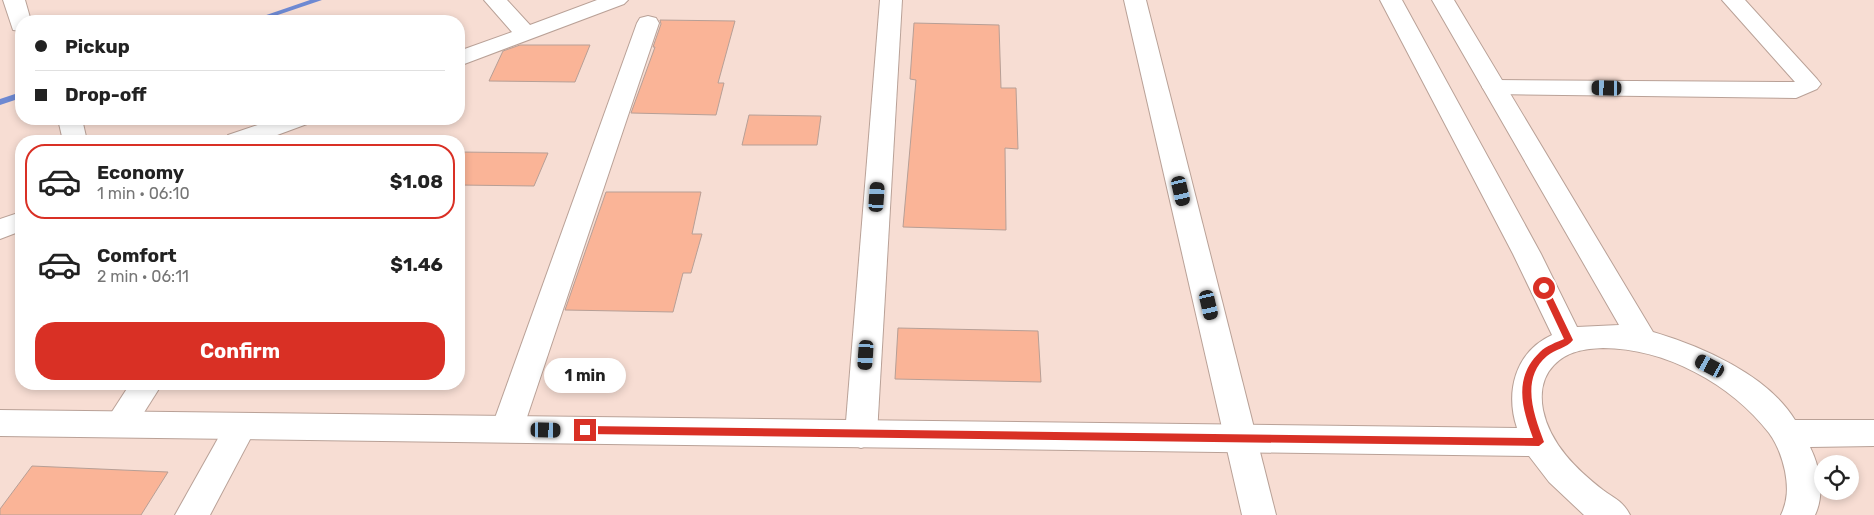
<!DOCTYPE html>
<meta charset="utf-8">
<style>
body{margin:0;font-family:Rubik,sans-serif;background:#f6f6f6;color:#222;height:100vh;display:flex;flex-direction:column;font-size:19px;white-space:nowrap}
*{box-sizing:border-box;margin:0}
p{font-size:16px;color:#767676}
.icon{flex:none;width:28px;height:28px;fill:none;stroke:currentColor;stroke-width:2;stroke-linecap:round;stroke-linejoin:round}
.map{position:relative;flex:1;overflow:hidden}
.drawer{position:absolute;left:15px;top:135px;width:450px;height:255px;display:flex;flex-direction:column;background:#fff;border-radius:20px;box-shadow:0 2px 8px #0003}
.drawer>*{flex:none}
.top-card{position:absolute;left:15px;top:15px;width:450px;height:110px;border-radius:20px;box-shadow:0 2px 8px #0003;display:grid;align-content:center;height:110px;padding:0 20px;background:#fff}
.tools{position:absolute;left:1814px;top:455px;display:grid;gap:10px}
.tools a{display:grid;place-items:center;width:45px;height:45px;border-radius:50%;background:#fff;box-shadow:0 2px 8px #0003;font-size:25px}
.end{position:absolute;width:22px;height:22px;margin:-11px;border:6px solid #d93025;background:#fff;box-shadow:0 0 0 2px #fff}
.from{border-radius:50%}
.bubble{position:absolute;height:35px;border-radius:18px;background:#fff;box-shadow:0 2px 8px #0003;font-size:16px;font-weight:700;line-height:35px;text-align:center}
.car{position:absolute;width:15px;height:30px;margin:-15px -8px;border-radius:6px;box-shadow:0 0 4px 1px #0007;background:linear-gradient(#222 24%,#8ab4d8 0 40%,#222 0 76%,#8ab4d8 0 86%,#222 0)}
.top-card b{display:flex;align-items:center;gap:18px;height:48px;font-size:19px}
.top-card b+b{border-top:1px solid #e0e0e0}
.top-card i{width:12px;height:12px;background:#222}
ul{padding:9px 0 0;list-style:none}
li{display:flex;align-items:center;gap:15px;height:75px;margin:0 10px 8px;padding:0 10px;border:2px solid transparent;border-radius:20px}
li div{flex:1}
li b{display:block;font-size:19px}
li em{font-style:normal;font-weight:700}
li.current{border-color:#d93025}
li>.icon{width:45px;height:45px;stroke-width:1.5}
.primary-button{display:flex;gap:10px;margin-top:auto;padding:10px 20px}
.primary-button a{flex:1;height:58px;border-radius:20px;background:#d93025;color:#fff;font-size:20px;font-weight:700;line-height:58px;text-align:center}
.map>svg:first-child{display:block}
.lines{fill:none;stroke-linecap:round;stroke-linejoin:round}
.stream{fill:#6e89d2;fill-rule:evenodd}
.building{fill:#fab497;stroke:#b79f96}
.minor-casing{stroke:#b9a197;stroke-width:2}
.tertiary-casing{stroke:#b9a197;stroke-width:2}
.minor{fill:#fff;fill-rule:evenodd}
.tertiary{fill:#fff;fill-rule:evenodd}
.route{fill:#d93025}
</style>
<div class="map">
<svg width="1874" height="515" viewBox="0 0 1874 515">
<rect width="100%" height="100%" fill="#f7ddd3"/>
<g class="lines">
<g class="stream">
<path d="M310 0H322L260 21H249Z"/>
<path d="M21 92V98L0 105V99Z"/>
</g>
</g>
<g class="building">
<path d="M660 20 735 21 718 83H724L716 115 631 113 655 47H653L661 24Z"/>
<path d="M914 23 999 25 1001 88H1016L1018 149 1005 148 1006 230 903 227 916 80 910 79Z"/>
<path d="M520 45H590L575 82 489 81 503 51Z"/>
<path d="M749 115 821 116 817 145H742Z"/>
<path d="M459 152 548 153 534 186 459 185Z"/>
<path d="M606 192H701L692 234H702L691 273H683L673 312 565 310Z"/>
<path d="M898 328 1038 331 1041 382 895 379Z"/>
<path d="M32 466 168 472 141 515H0V509Z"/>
</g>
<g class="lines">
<defs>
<g id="minor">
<path d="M3 0H25L31 21H21V31L13 30Z"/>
<path d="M484 0H507L530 25 597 0H628L624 4 459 66V51L512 32Z"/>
<path d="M880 0H902L877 434 872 444 861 448 850 444 845 434Z"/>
<path d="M1124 0H1146L1276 515H1242Z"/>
<path d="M1722 0H1745L1817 79 1821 84 1817 89 1796 98 1494 94 1486 92 1482 87 1486 82 1494 80 1795 82Z"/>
<path d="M648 16 656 18 659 23 523 429 518 438 507 442 496 438 491 429 637 23 640 18Z"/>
<path d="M58 119H82L87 141H63Z"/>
<path d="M275 119H310L307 124 261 141H225L228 135Z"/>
<path d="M21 212V231L0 239V219Z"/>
<path d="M130 384H162L131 433 120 437 109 433 104 424Z"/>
<path d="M241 413 252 417 257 426 210 515H175L230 417Z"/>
</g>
<path id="tertiary" d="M1380 0H1402L1541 254 1577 327 1619 325 1432 0H1454L1653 332C1701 346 1768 375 1795 420H1874V446L1810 447C1820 467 1825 494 1815 515H1781C1788 500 1788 487 1785 471 1782 457 1777 444 1769 433 1731 384 1665 348 1603 348 1584 349 1568 351 1554 365 1542 377 1540 394 1543 410 1550 444 1577 470 1603 490 1615 499 1623 501 1630 515H1584L1549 482 1529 456 0 436V410L1517 428C1505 392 1515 352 1552 335L1513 254Z"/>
</defs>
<use href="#minor" class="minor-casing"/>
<use href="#tertiary" class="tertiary-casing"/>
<use href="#minor" class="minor"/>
<use href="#tertiary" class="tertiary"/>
</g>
<path class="route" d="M1544 285 1548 288 1573 340C1567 348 1555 349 1547 356 1520 379 1534 415 1544 442L1539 446 585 434 581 430 585 426 1533 438C1522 408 1513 378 1540 352 1546 346 1557 342 1564 339L1540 288Z"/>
</svg>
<div class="tools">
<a><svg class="icon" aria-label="locate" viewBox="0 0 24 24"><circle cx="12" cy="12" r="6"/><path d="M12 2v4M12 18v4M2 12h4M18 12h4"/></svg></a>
</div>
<i class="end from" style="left:1544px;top:288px"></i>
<i class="end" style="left:585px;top:430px"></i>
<div class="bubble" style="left:544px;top:358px;width:82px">1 min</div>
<i class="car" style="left:1607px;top:88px;rotate:271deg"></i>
<i class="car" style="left:1181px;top:191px;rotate:167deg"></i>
<i class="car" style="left:877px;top:197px;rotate:4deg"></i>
<i class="car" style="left:1209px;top:305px;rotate:167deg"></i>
<i class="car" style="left:866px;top:355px;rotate:184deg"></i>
<i class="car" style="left:1710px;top:366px;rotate:298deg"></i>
<i class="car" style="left:546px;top:430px;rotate:91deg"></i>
<div class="top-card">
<b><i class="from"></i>Pickup</b>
<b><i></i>Drop-off</b>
</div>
<section class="drawer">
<ul>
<li class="current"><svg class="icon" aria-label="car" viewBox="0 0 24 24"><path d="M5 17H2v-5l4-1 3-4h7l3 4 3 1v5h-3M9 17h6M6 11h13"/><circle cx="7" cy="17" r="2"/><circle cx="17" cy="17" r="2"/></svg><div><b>Economy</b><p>1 min · 06:10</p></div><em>$1.08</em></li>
<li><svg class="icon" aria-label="car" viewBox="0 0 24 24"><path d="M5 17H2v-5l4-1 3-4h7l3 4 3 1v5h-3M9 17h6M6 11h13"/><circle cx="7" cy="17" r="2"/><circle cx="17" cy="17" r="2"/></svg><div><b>Comfort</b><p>2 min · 06:11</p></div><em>$1.46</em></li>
</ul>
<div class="primary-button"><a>Confirm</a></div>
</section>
</div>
